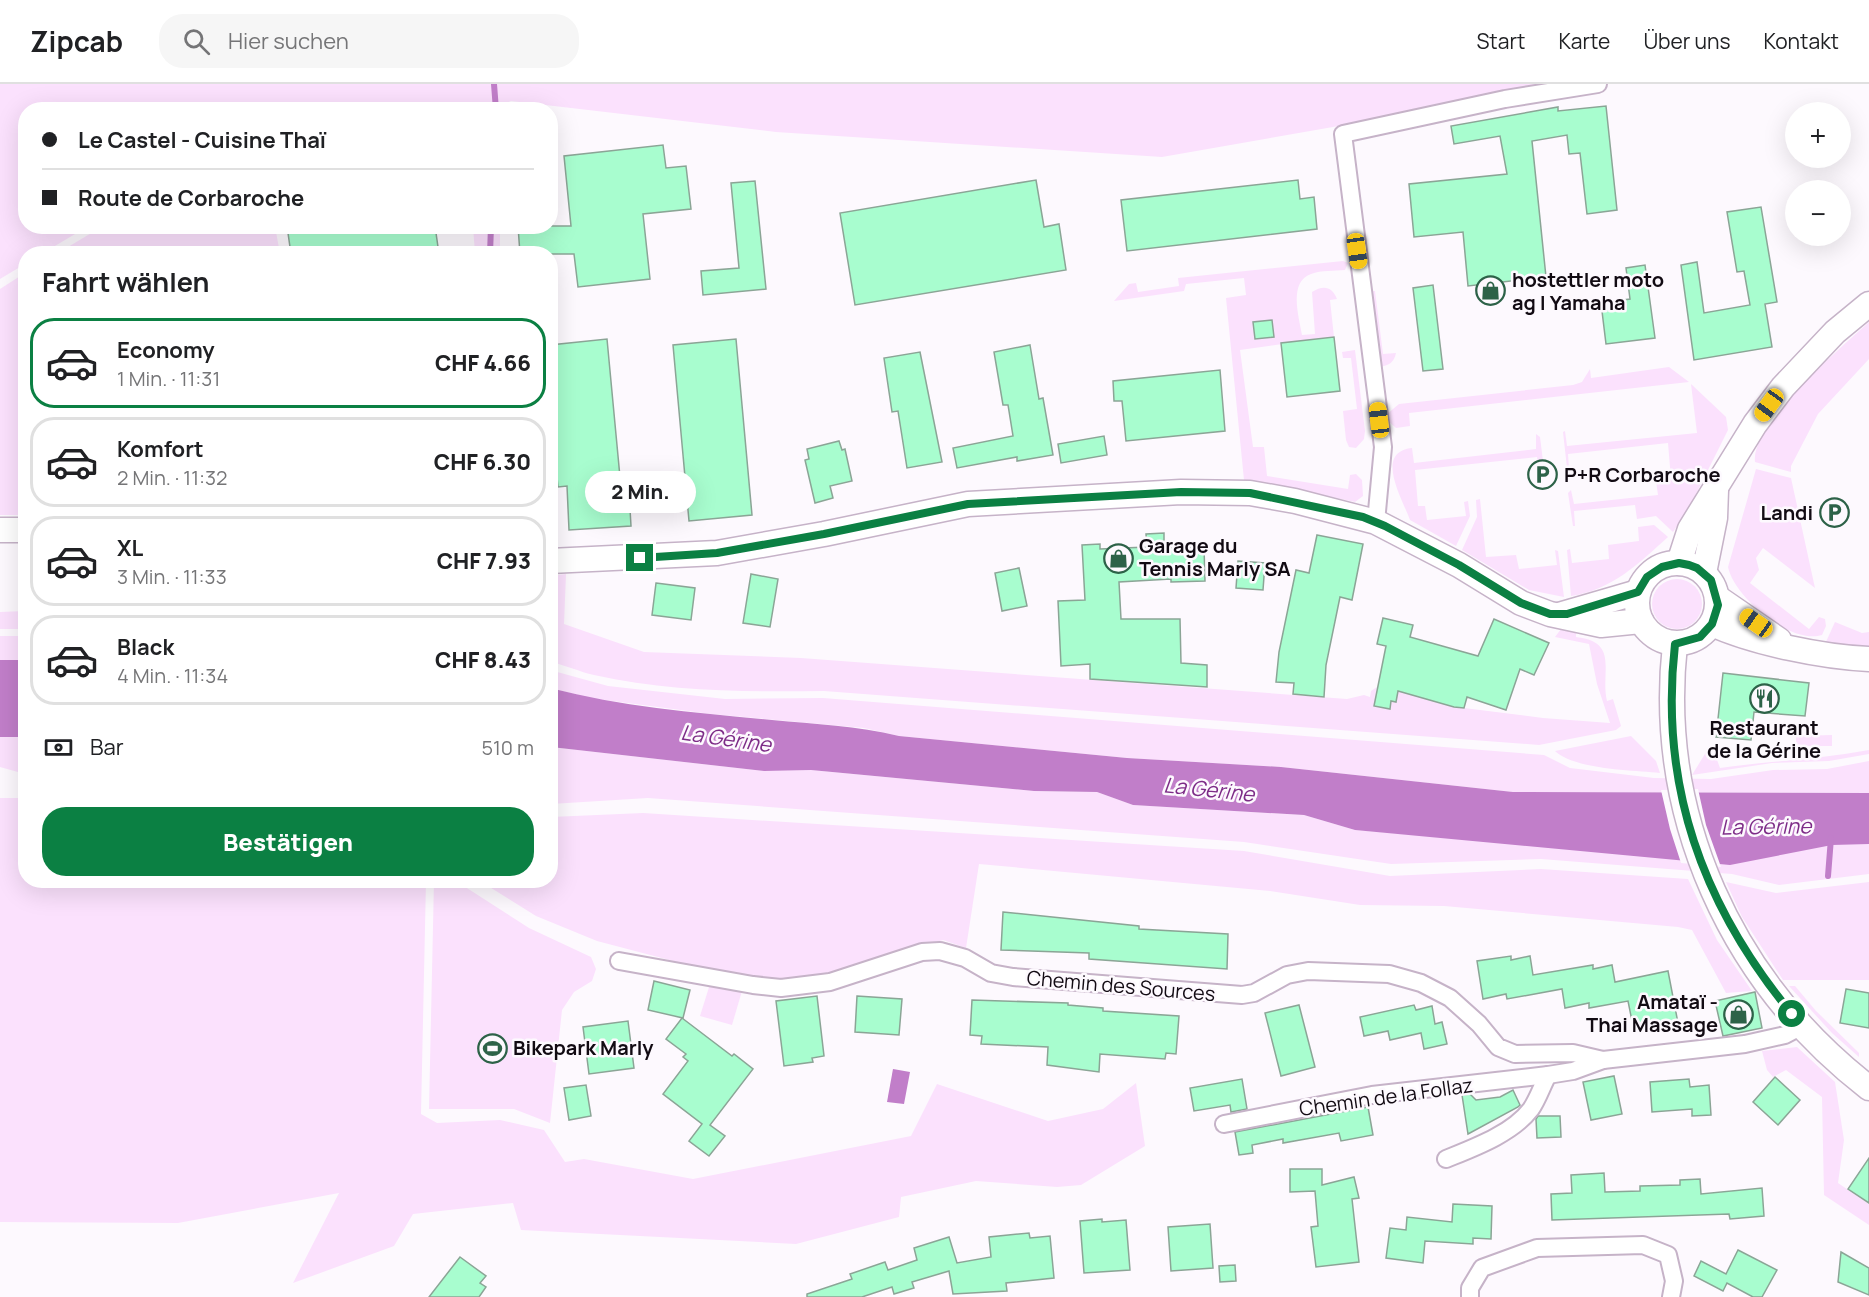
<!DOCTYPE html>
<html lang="de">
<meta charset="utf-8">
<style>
body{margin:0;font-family:Manrope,sans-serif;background:#f6f6f6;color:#202124;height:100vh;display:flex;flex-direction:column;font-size:22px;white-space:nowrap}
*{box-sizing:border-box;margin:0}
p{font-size:20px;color:#757577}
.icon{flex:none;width:33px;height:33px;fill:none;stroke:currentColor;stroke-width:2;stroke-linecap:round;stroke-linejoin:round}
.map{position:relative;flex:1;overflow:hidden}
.drawer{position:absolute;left:18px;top:162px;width:540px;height:642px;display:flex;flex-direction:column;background:#fff;border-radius:24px;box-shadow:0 6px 24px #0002}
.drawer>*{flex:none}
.guide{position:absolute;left:18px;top:18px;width:540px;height:132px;border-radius:24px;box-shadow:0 6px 24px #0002;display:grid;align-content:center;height:132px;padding:0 24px;background:#fff}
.fabs{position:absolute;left:1785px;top:18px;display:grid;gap:12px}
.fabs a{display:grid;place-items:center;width:66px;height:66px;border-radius:50%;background:#fff;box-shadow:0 6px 24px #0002;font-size:30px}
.end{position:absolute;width:27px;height:27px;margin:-14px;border:8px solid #0b8043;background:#fff;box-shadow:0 0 0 3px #fff}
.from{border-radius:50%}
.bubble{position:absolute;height:42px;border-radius:21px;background:#fff;box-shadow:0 6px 24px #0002;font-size:20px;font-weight:800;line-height:42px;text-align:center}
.car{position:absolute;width:18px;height:36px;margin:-18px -9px;border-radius:8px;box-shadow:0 0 4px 2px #0007;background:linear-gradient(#f5c518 24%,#345 0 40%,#f5c518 0 76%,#345 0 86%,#f5c518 0)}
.guide b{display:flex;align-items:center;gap:21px;height:57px;font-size:22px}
.guide b+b{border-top:2px solid #e0e0e0}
.guide i{width:15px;height:15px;background:#202124}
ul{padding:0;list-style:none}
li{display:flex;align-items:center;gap:18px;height:90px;margin:0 12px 9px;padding:0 12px;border:3px solid #e0e0e0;border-radius:24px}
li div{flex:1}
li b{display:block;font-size:22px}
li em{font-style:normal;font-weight:800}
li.active{border-color:#0b8043}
li>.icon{width:54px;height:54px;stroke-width:1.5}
h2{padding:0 24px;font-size:27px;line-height:72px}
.pay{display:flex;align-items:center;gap:15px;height:66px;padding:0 24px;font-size:22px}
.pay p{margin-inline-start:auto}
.cta{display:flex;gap:12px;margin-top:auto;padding:12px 24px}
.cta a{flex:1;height:69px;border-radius:24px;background:#0b8043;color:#fff;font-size:24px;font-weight:800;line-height:69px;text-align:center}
header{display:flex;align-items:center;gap:36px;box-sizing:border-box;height:84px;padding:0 30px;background:#fff;border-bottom:2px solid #e0e0e0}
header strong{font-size:28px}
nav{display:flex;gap:33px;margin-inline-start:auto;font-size:21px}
.search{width:420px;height:54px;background:#f6f6f6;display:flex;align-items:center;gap:15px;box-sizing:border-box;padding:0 21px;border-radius:24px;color:#757577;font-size:22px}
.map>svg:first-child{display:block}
.green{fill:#fbe1fd}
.water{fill:#c17ec9}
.pier{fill:#fdf9fe}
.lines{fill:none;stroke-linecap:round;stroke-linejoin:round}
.stream{stroke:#c17ec9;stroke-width:6}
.building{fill:#a8fdcf;stroke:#8ba596;stroke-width:1.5}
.street-casing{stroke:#c6b3c8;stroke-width:20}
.secondary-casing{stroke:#c6b3c8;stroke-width:27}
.street{stroke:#fff;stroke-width:16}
.secondary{stroke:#fff;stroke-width:24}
.route{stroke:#0b8043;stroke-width:8}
.labels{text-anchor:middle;stroke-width:5;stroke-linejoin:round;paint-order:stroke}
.poi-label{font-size:20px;font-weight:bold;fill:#120b13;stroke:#fdf9fe;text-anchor:start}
.street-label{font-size:20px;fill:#120b13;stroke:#fdf9fe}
.water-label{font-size:21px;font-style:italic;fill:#7d2c87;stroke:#fdf9fe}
</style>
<header>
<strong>Zipcab</strong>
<div class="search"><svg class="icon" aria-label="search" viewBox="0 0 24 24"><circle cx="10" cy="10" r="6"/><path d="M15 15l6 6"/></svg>Hier suchen</div>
<nav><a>Start</a><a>Karte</a><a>Über uns</a><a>Kontakt</a></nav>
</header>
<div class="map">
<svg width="1869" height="1213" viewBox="0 0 1869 1213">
<rect width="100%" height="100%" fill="#fdf9fe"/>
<g class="green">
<path d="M0 0H1578L1162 73 776 48 511 17 504 20V26H26V142L87 143 43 169 26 170 25 180 0 195Z"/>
<path d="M103 142 275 143 280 169H58Z"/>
<path d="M473 143H500V169H475Z"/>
<path d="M1343 177 1348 179 1345 186C1335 187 1321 186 1311 190 1288 198 1299 233 1302 251L1315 250 1312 208C1323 201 1332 202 1337 215L1330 216 1334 253 1240 266 1253 363H1264L1267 392 1348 405 1350 391 1356 390 1362 396 1363 412 1355 418 1268 399 1244 396 1226 214 1246 211 1244 194 1186 200 1184 207 1114 217 1129 200 1136 199 1138 208 1179 202 1178 194Z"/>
<path d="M25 189V431H0V205Z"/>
<path d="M1368 207H1375L1383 270 1396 269C1394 279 1388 282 1378 283Z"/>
<path d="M1869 238V275L1818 330 1791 382V388L1755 378C1750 340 1841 264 1869 238Z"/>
<path d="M1355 266 1365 347 1364 355 1356 364 1349 363 1346 356 1343 327 1357 325 1351 274H1343L1342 268Z"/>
<path d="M1669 283 1689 298 1409 329 1410 342 1396 344 1387 336V330L1399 320 1573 301 1582 298 1590 285 1591 294Z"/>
<path d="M1691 300 1726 333 1728 346 1688 426 1673 448 1656 432 1637 435 1635 421 1574 427 1575 442H1573L1568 409 1571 406 1574 420 1658 411 1656 397 1671 395 1668 359 1568 370 1569 385 1567 384 1563 348 1565 347 1567 362 1697 349Z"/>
<path d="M1536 350 1540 353 1544 385 1539 388 1537 373 1415 386 1418 422H1425L1427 436 1466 432 1464 418 1468 417 1470 432 1456 462 1410 436C1402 414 1374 368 1412 364L1414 379 1536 365Z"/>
<path d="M1756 385 1791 394 1815 504 1763 464 1756 474 1759 486 1750 499 1809 545 1819 533 1825 535 1826 542 1822 551C1791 561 1734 513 1728 483Z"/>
<path d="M1480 415 1486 473 1516 471 1519 485 1557 481 1555 466 1558 467 1564 513 1529 506 1462 466 1477 433 1476 416Z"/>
<path d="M1654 441 1668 453C1638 480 1612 506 1571 512L1567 466 1570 465 1572 479 1609 475 1608 461 1639 457 1638 443Z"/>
<path d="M566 490 564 540 644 568 801 574 1347 615 1364 611 1370 613 1371 607 1377 603 1375 614 1395 618 1401 593 1464 624 1543 634 1610 639 1597 600 1589 560 1555 553 1561 545 1576 547V553C1620 558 1600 588 1607 617L1613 615 1621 642 1616 646 1539 661 824 607C748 608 669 608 594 591 580 588 565 581 551 578L550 492Z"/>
<circle cx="1677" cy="520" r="25"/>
<path d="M25 527V545H0V528Z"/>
<path d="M1835 538 1862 549 1869 548V564L1825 560Z"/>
<rect x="0" y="552" width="25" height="24"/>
<path d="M550 586 608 602 725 615 823 614 1544 671 1570 684 1654 694 1711 695 1773 686 1827 685 1869 677V709L1513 708 1281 683 1127 674 899 652 864 644 711 630 589 614 551 604Z"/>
<path d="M1832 651V662H1796V652Z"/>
<path d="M1631 652 1656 677 1660 689C1632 686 1576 686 1555 667Z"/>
<path d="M0 653H25V690L0 683Z"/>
<path d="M551 663 764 687 811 686 1034 707 1097 708 1133 721 1304 731 1355 746 1488 757 1869 760V790L1779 801 1732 790 1541 775 1391 780 1244 758 648 714 551 720Z"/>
<path d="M1708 665 1716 673 1720 684C1770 677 1820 675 1869 666V670L1829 677 1772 679 1692 691Z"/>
<path d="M0 714H25L26 796 426 797 421 1030 437 1039 500 1036 544 1046 565 1078 584 1075 693 1095 911 1052 937 1000 1048 1037 1103 1025 1136 999 1145 1062 1081 1101 1057 1103 976 1097 901 1113 899 1133 796 1160 521 1146 513 1119 413 1130 394 1162 293 1199 339 1109 178 1139 0 1138Z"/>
<path d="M643 729 1244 767 1390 792 1541 785 1688 795 1717 856 1752 907 1726 909 1692 846 1678 843 1444 822 1360 821 1270 807 979 780 966 864 943 856 828 891 779 897 696 883 597 857 536 832 480 797 550 796 551 733Z"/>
<path d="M434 797H456L529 844 591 873 596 885 592 897 574 908 562 926 550 1039 514 1025H429Z"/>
<path d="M1726 798 1776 809 1869 798V896H1783L1742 833Z"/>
<path d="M710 900 742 907 732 941 700 932Z"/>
<path d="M1789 902H1795L1816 927 1859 969V973L1832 949Z"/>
<path d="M1797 963 1835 998 1844 1056 1838 1099 1869 1120V1141L1824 1111 1822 1013 1786 986 1773 993 1767 986 1762 967Z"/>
</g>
<g class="water">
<rect x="0" y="576" width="25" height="77"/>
<path d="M550 604C623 623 698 629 772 636 815 640 857 642 899 652L1127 674 1281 683 1513 708 1869 709V760L1832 761 1730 781 1355 746 1304 731 1133 721 1097 708 1034 707 811 686 764 687 551 663Z"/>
<path d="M893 985 910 988 904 1020 887 1018Z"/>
</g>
<path class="pier" d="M1698 705 1706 741 1721 783 1681 779 1670 745 1661 706Z"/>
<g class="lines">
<g class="stream">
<path d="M494 0 496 26"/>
<path d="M490 170 491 142"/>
<path d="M550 515 554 493"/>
<path d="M1828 792 1831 754"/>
</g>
</g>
<g class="building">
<path d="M1606 22 1617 126 1587 130 1580 69 1569 70 1567 51 1532 57 1546 193 1468 202 1463 148 1414 153 1409 100 1507 90 1500 52 1454 60 1451 42 1558 23V27Z"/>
<path d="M663 61 666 84 686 82 691 125 643 130 650 195 578 203 574 170H520L518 142H571L564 72Z"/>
<path d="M1036 96 1044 143 1059 140 1066 186 855 221 840 129Z"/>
<path d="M1298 96 1300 115 1314 113 1317 145 1127 167 1121 116Z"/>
<path d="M755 97 766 205 703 211 701 187 739 184 731 99Z"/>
<path d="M1761 123 1777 218 1765 220 1772 263 1694 276 1681 181 1697 178 1704 229 1750 221 1744 187 1737 188 1727 128Z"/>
<path d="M287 142H435L439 170H291Z"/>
<path d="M1645 181 1655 254 1606 260 1601 219 1630 215 1626 184Z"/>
<path d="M1433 201 1443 285 1423 287 1413 204Z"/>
<path d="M1272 236 1274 253 1255 255 1253 238Z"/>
<path d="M1334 253 1340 307 1287 313 1281 259Z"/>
<path d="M607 255 623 425H630L631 442 569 446 567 402 558 403 550 325V261Z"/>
<path d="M736 255 752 431 689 437 673 261Z"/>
<path d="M1030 261 1039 315 1043 314 1053 371 1017 377V373L957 384 953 364 1013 352 1008 321H1003L994 268Z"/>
<path d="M920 268 942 378 907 384 898 327 892 328 884 274Z"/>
<path d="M1220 286 1225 347 1126 357 1122 317H1114L1113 297Z"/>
<path d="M1104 352 1107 371 1061 379 1058 360Z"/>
<path d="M839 357 842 366 845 365 852 397 830 402 833 414 815 419 805 376 809 375 807 365Z"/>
<path d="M1164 449V464L1204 463 1205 497 1171 498V495L1119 498 1121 535H1180L1181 579 1207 581V603L1090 595V580L1061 582 1058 517 1085 516 1082 461 1100 460V465L1147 463 1146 450Z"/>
<path d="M1317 451 1363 460 1352 516 1340 513 1326 581 1324 613 1293 610 1294 599 1276 598 1279 568 1296 486 1309 489Z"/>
<path d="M1238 477 1265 479 1263 506 1236 504Z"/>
<path d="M1019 484 1027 522 1002 527 995 489Z"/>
<path d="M751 490 778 495 770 543 743 539Z"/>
<path d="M656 499 695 504 691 536 652 531Z"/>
<path d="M1383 534 1413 541 1410 553 1478 572 1494 535 1549 559 1534 591 1520 585 1506 626 1467 613 1464 624 1454 623 1398 607 1396 618 1391 617 1390 625 1374 622 1386 562 1377 560Z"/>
<path d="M1723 589 1809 599 1805 632 1754 628 1751 656 1716 653Z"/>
<path d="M1003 828 1139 842V845L1228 850 1227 885 1089 875V869L1001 866Z"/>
<path d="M1511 872V876L1530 872 1533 891 1593 881V885L1612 881 1615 898 1668 887 1678 939 1634 947 1628 917 1589 924V919L1565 924 1562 905 1507 915 1506 910 1483 915 1477 877Z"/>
<path d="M654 897 690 906 683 934 648 926Z"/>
<path d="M1846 905 1869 909V944L1840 939Z"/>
<path d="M1755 908 1762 944 1723 952 1715 917Z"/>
<path d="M817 912 824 972 812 974 813 978 784 982 776 917Z"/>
<path d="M857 912 902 915 899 951 855 948Z"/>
<path d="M972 916 1068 919V921L1103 924V927L1179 932 1176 970 1166 969 1165 975 1100 970 1099 988 1047 981 1048 963 981 960 982 952 970 951Z"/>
<path d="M1299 921 1315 983 1281 992 1265 929Z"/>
<path d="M1414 921 1416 926 1432 922 1435 940 1442 938 1447 960 1424 965 1421 949 1390 956 1388 947 1364 952 1360 933Z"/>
<path d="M682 934 732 972 734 970 753 985 710 1041 725 1052 709 1072 689 1057 702 1040 663 1010 688 977 683 973 686 970 666 955Z"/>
<path d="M628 937 634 984 589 990 583 943Z"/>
<path d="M1614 992 1622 1030 1591 1036 1583 998Z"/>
<path d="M1775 993 1800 1016 1778 1041 1753 1018Z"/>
<path d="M1242 995 1247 1025 1231 1028 1230 1021 1194 1027 1190 1004Z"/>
<path d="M1689 995 1690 1003 1709 1001 1711 1031 1692 1032V1025L1652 1028 1650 998Z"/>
<path d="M586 1001 591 1032 569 1036 564 1004Z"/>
<path d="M1513 1006 1520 1021 1518 1023 1468 1050 1462 1011 1470 1010 1476 1016 1500 1013Z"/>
<path d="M1368 1023 1373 1051 1341 1057 1339 1049 1283 1059V1055L1252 1061 1253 1069 1239 1071 1235 1048Z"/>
<path d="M1538 1032H1560L1561 1053 1537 1054 1536 1035Z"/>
<path d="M1869 1074V1119L1848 1105Z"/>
<path d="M1290 1085H1322V1101L1354 1093 1359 1114 1352 1115 1359 1178 1316 1183 1311 1143 1318 1142 1315 1107 1290 1108Z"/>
<path d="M1604 1089 1605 1108 1640 1107V1102L1680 1101V1096L1700 1095 1701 1110 1762 1104 1764 1132 1730 1135 1729 1130 1552 1136 1551 1110 1572 1109 1571 1091Z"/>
<path d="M1453 1120 1492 1122 1491 1155 1473 1154V1160L1425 1157 1423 1179 1386 1174 1390 1144 1406 1146 1407 1133 1452 1138Z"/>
<path d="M1102 1135V1138L1126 1136 1130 1186 1084 1189 1080 1137Z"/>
<path d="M1210 1140 1213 1184 1171 1187 1168 1143Z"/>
<path d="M1029 1149 1030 1154 1050 1152 1054 1194 1006 1199 1007 1207 953 1210 949 1187 912 1198 914 1204 894 1210 892 1203 862 1213H807V1210L852 1195 850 1190 885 1178 888 1186 917 1176 914 1164 949 1153 957 1179 991 1173 989 1153Z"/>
<path d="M1738 1166 1777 1186 1762 1213H1753L1727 1199 1723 1207 1694 1192 1701 1177 1726 1190Z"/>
<path d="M1841 1168 1869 1184V1211L1838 1198Z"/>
<path d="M460 1173 486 1192 480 1199 486 1203 479 1213H429Z"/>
<path d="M1235 1181 1236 1197 1220 1198 1219 1182Z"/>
</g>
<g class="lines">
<defs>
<g id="street">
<path d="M1376 438 1383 363 1343 50 1505 15 1598 0"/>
<path d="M619 877 753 901 781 904 830 898 922 868 940 867 965 874 991 889 1013 893 1242 911 1254 909 1287 891 1308 887 1389 890 1421 899 1450 914 1479 940 1498 963 1515 970 1573 969 1603 976"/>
<path d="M1224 1040 1372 1011 1548 991 1573 987 1603 976 1745 960 1785 951 1804 941"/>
<path d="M1446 1075C1473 1064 1512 1050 1531 1025 1538 1015 1542 1002 1548 991"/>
<path d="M1470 1213V1204L1482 1184 1537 1164 1643 1161 1668 1171 1674 1197 1671 1213"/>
</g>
<g id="secondary">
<path d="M0 446H26"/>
<path d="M550 477 717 469 824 450 968 420 1181 408 1250 409 1295 417 1376 438 1459 481 1521 519 1550 530 1601 541 1641 537"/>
<circle cx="1677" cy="519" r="40"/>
<path d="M1679 479 1690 445 1755 340 1783 303 1835 248 1869 220"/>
<path d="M1704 489 1715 434 1716 406"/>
<path d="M1718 514 1779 556"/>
<path d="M1559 531 1638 508"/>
<path d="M1712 540C1754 559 1823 573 1869 575"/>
<path d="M1675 560C1656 733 1731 897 1869 1004"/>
</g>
</defs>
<use href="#street" class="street-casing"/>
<use href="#secondary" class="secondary-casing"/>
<use href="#street" class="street"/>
<use href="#secondary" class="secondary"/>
</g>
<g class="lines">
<path class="route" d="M640 474 717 469 824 450 968 420 1181 408 1250 409 1363 433 1385 442 1459 481 1521 519 1550 530H1567L1638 508 1647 493 1662 483 1679 479 1689 481 1697 484 1711 496 1718 521 1712 540 1700 553 1675 560C1659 701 1702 821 1792 930"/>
</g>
<defs>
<symbol id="shop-ring" viewBox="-11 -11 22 22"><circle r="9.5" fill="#fdf9fe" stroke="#2d6248" stroke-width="1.5"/><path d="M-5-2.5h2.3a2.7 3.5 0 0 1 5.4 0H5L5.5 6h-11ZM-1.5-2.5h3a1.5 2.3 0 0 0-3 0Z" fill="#2d6248"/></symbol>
<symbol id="parking-ring" viewBox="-11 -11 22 22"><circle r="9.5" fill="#fdf9fe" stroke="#2d6248" stroke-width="1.5"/><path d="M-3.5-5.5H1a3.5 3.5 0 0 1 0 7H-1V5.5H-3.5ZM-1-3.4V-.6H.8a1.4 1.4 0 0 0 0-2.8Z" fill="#2d6248"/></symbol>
<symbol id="restaurant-ring" viewBox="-11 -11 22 22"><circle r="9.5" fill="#fdf9fe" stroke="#2d6248" stroke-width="1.5"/><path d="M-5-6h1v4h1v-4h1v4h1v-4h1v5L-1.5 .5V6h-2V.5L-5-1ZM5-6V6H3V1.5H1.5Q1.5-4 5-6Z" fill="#2d6248"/></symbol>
<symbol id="stadium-ring" viewBox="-11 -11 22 22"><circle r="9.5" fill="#fdf9fe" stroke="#2d6248" stroke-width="1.5"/><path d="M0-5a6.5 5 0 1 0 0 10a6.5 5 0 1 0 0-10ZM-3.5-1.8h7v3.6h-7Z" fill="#2d6248"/></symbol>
</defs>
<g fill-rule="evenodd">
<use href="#shop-ring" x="1474" y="190" width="33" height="33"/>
<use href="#parking-ring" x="1526" y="374" width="33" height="33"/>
<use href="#parking-ring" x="1818" y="412" width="33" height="33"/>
<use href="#shop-ring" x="1102" y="458" width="33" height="33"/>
<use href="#restaurant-ring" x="1748" y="598" width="33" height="33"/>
<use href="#shop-ring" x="1722" y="914" width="33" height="33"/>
<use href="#stadium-ring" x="476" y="948" width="33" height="33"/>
</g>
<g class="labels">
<g class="poi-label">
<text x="1512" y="203">hostettler moto<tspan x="1512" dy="23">ag | Yamaha</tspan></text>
<text x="1564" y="398">P+R Corbaroche</text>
<text x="1813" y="436" text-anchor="end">Landi</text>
<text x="1139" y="469">Garage du<tspan x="1139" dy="23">Tennis Marly SA</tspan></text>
<text x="1764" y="651" text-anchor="middle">Restaurant<tspan x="1764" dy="23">de la Gérine</tspan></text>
<text x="1718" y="925" text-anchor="end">Amataï -<tspan x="1718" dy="23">Thai Massage</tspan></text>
<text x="513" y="971">Bikepark Marly</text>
</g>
<g class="street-label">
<text transform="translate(1121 902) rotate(5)" y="7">Chemin des Sources</text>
<text transform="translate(1386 1013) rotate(-8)" y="7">Chemin de la Follaz</text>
</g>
<g class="water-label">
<text transform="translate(726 655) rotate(8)" y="7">La Gérine</text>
<text transform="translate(1209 706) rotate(6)" y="7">La Gérine</text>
<text transform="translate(1766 743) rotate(-1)" y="7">La Gérine</text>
</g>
</g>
</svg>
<div class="fabs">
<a>+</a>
<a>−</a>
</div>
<i class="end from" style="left:1792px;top:930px"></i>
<i class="end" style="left:640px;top:474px"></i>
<div class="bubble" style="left:585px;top:387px;width:111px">2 Min.</div>
<i class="car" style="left:1357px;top:167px;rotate:172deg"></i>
<i class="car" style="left:1769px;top:321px;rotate:216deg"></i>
<i class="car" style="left:1379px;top:336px;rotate:353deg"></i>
<i class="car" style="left:1756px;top:539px;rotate:305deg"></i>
<div class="guide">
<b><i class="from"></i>Le Castel - Cuisine Thaï</b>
<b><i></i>Route de Corbaroche</b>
</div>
<section class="drawer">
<h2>Fahrt wählen</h2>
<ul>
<li class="active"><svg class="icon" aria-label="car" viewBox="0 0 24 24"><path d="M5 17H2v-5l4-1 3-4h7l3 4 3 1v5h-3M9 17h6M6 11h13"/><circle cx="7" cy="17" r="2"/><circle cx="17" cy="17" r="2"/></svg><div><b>Economy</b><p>1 Min. · 11:31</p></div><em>CHF 4.66</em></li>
<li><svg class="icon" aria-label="car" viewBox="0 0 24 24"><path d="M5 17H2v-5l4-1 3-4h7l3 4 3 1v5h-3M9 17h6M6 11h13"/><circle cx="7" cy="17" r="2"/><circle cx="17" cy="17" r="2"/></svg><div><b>Komfort</b><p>2 Min. · 11:32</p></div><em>CHF 6.30</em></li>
<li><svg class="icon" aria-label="car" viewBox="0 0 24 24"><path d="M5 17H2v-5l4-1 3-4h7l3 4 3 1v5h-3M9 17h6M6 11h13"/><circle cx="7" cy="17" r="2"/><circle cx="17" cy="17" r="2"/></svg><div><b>XL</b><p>3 Min. · 11:33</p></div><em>CHF 7.93</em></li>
<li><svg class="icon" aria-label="car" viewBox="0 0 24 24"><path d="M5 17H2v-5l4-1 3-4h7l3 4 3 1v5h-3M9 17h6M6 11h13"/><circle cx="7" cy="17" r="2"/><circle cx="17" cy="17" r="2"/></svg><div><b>Black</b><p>4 Min. · 11:34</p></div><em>CHF 8.43</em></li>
</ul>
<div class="pay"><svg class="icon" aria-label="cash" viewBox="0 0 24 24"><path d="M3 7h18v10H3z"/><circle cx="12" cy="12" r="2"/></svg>Bar<p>510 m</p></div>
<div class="cta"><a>Bestätigen</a></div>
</section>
</div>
